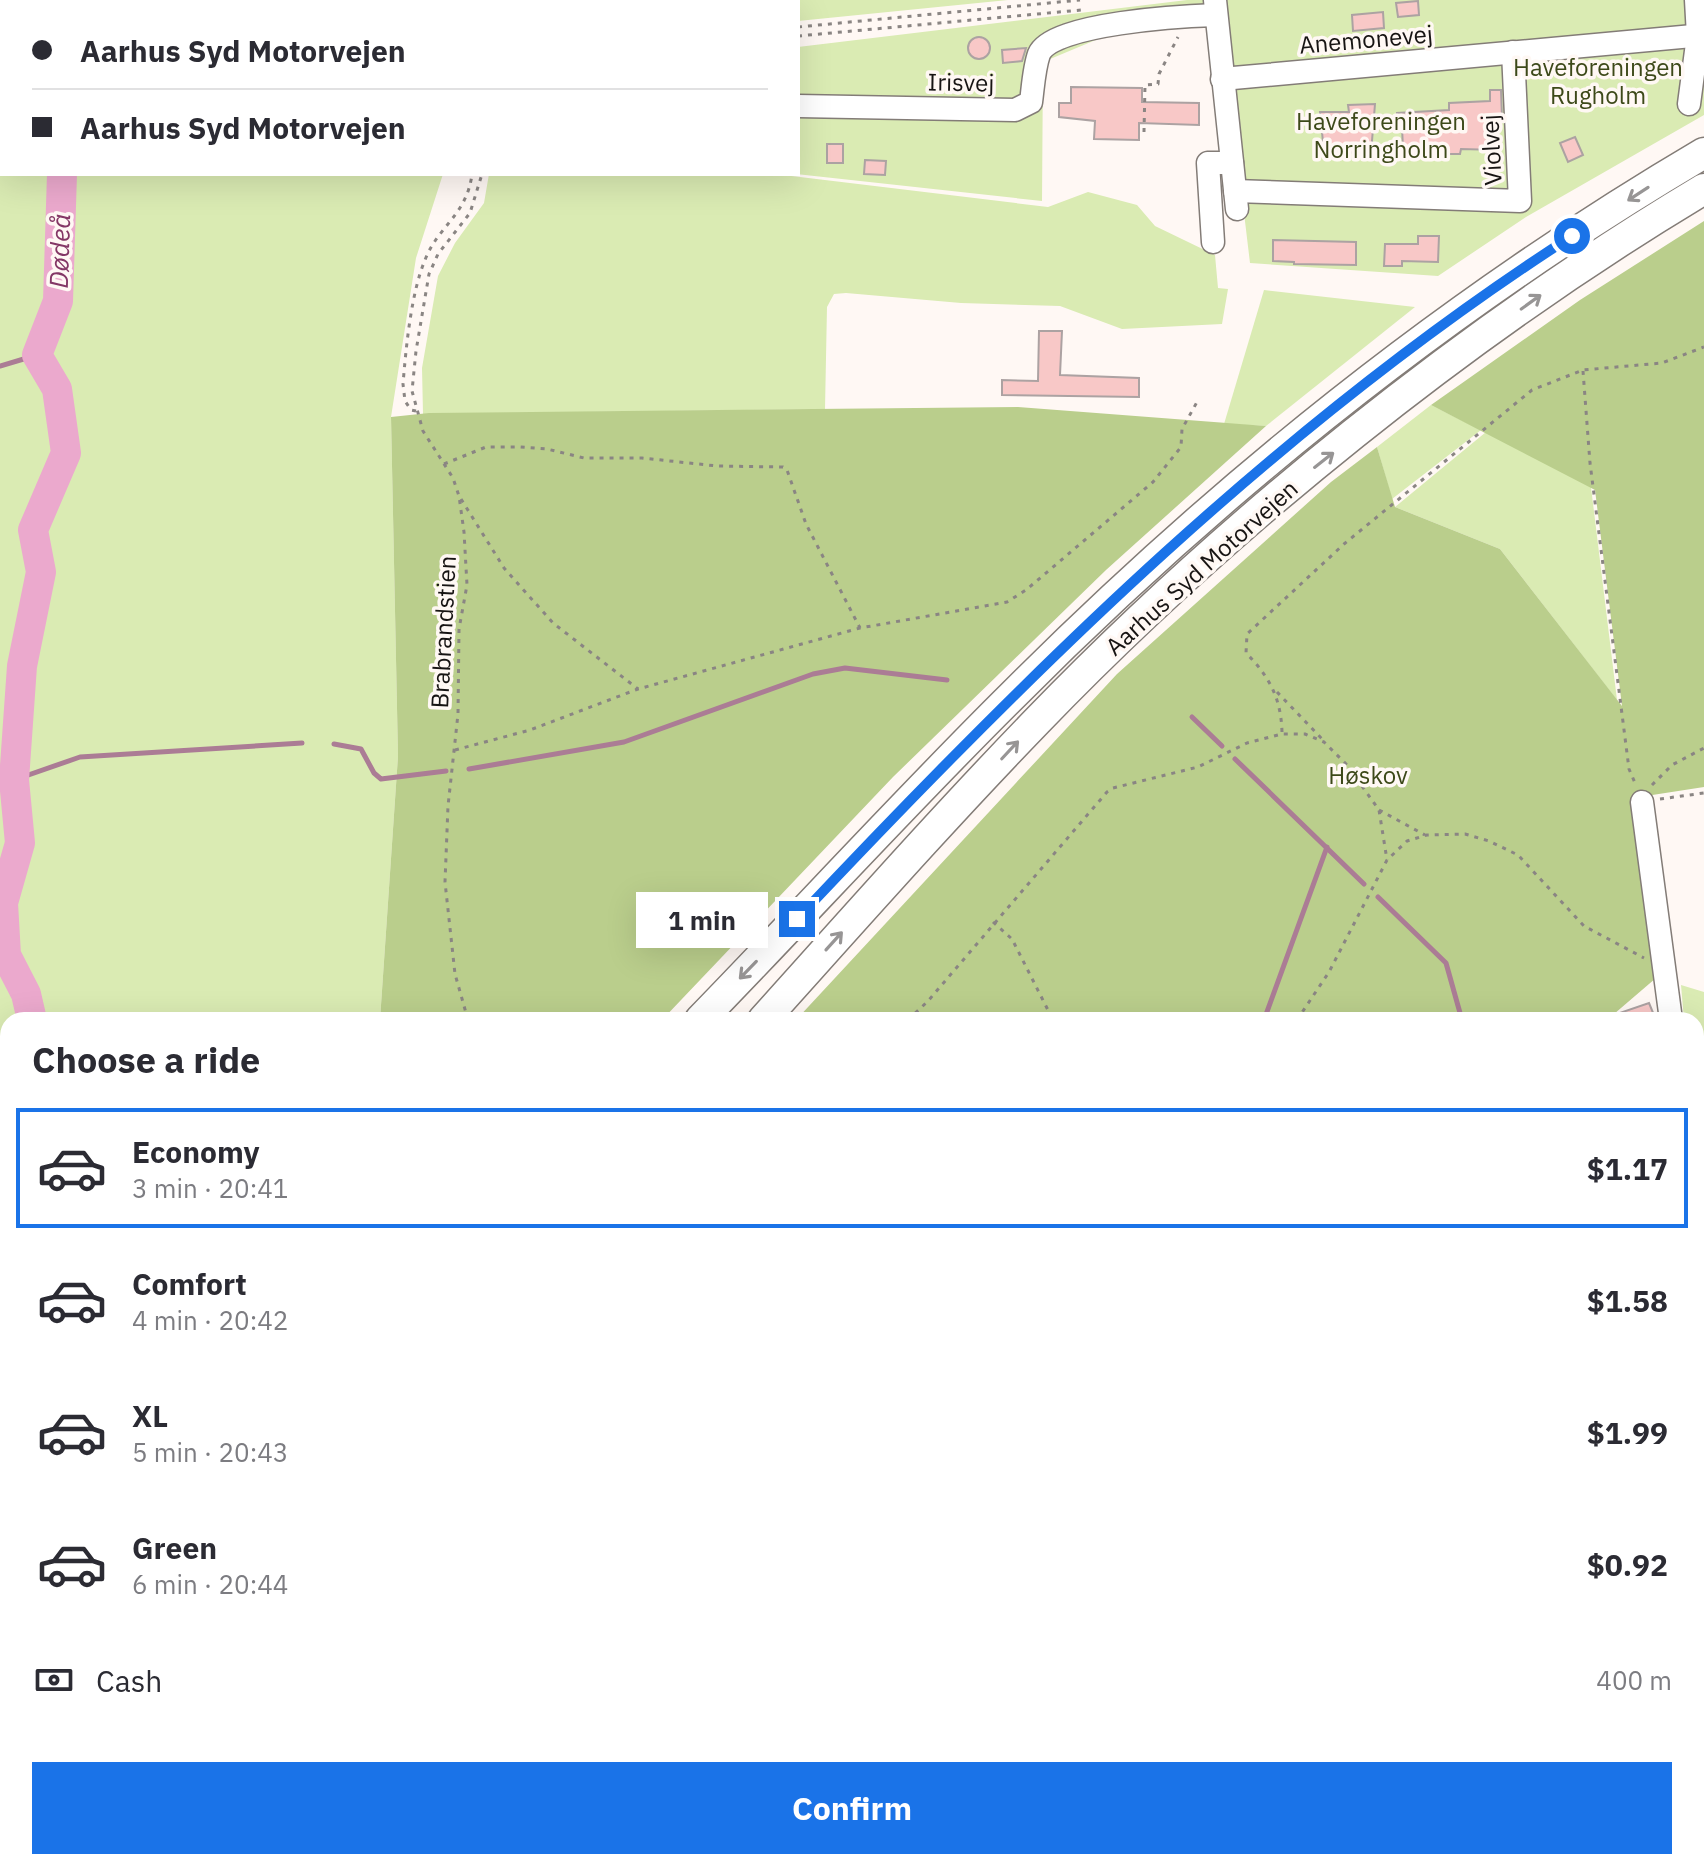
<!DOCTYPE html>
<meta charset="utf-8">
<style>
body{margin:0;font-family:"IBM Plex Sans",sans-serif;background:#f2f2f3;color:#2b2b33;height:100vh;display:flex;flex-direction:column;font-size:30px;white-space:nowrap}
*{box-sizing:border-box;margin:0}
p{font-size:26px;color:#7c7c81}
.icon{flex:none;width:44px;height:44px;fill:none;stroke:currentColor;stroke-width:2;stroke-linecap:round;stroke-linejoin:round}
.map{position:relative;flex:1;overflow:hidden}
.sheet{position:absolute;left:0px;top:1012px;width:1704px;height:858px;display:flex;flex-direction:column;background:#fff;border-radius:24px 24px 0 0;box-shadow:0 8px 32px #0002}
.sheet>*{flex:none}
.hud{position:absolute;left:0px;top:0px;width:800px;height:176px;box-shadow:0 8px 32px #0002;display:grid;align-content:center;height:176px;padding:0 32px;background:#fff}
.end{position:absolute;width:36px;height:36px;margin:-18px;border:10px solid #1a73e8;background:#fff;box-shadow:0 0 0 4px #fff}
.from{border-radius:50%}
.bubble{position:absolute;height:56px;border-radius:0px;background:#fff;box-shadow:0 8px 32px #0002;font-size:26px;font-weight:700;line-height:56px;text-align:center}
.hud b{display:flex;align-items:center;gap:28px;height:76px;font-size:30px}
.hud b+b{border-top:2px solid #e1e1e2}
.hud i{width:20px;height:20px;background:#2b2b33}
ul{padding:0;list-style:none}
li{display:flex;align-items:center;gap:24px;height:120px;margin:0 16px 12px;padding:0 16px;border:4px solid transparent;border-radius:0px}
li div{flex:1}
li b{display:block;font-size:30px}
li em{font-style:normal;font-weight:700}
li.on{border-color:#1a73e8}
li>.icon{width:72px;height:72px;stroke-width:1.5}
h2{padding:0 32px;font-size:36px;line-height:96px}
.pay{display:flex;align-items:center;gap:20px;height:88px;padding:0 32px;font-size:30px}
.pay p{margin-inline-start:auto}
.cta{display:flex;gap:16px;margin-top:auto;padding:16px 32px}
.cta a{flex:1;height:92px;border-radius:0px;background:#1a73e8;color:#fff;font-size:32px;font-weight:700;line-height:92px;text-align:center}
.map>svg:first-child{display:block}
.green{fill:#daebb3}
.forest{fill:#bace8c}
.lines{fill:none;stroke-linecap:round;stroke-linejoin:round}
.stream{stroke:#ab7c95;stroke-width:5}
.river{stroke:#eba9cd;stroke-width:30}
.building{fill:#f8c8c7;stroke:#aca2a2;stroke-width:2}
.minor-casing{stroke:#837c77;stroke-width:25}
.highway-casing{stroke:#837c77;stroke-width:33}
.path{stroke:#8a8583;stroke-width:3;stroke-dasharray:4 6;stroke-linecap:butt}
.minor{stroke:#fff;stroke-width:22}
.highway{stroke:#fff;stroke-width:30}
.oneway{stroke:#979595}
.route{stroke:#1a73e8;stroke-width:10}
.labels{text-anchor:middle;stroke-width:7;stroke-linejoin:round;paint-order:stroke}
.street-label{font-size:24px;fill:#171413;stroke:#fff8f4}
.park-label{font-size:24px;fill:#3d4919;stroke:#fff8f4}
.water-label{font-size:26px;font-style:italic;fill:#843766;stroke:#fff8f4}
</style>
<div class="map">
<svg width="1704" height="1869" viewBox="0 0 1704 1869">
<rect width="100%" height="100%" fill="#fff8f4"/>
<g class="green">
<path d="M0 0H524L2 2V174H443L416 258 391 417 398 756 380 1020H8V1537L0 1543Z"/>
<path d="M555 0H1008L798 21V2Z"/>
<path d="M1187 0H1704V115L1526 217 1438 276 1250 263 1221 21 1110 34 1043 62 1042 201 796 174H798V47Z"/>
<path d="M489 174H775L1048 207 1088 192 1137 205 1155 226 1215 255 1218 288 1228 289 1222 324 1122 329 1060 306 961 303 846 293 834 294 827 307 825 409 423 414 422 368 438 276 455 243 484 203Z"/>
<path d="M1264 290 1415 307 1266 426 1224 424Z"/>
<path d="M1431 405 1481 430 1392 499 1377 447Z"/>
<path d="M1486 432 1591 487 1617 700 1500 549 1395 507Z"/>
<path d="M1681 985 1704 992V1386L1700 1380 1696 1020H1684Z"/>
<path d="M8 1840V1862H225L191 1869H0V1845Z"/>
<path d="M302 1862H607L613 1869H269Z"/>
<path d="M678 1862H950L947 1869H709Z"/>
<path d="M1004 1862H1188L1185 1869H1002Z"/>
</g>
<g class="forest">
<path d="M1704 221V787L1633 798 1656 978 1607 1020H796L1117 674 1331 482 1377 447 1395 507 1500 549 1622 706 1595 490 1431 405 1580 300Z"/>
<path d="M1018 407 1266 426 1106 570 893 777 662 1020H380L398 756 391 417 429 413Z"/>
<path d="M8 1718V1821L0 1826V1724Z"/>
</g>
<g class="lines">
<g class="stream">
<path d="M0 366 37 355"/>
<path d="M1192 717 1222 746"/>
<path d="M334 744 361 749 374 773 381 779 446 771"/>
<path d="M1235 759 1364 884"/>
<path d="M469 769 624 742 813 674 845 668 947 680"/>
<path d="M14 780 80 757 302 743"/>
<path d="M1378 897 1446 963 1462 1020"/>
<path d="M1264 1020 1327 847"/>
<path d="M1221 1862 1227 1869"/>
<path d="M1151 1869V1862"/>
</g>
<g class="river">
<path d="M77 0V2"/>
<path d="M32 1020 26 994 6 955 3 903 20 843 14 780 22 666 41 572 33 530 66 453 57 389 37 355 58 301 62 174"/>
<path d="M607 1862 615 1869"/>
</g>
</g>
<g class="building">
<path d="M1418 1 1419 15 1398 17 1396 3Z"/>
<path d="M1383 12 1384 28 1353 31 1352 15Z"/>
<circle cx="979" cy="48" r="11"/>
<path d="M1026 48 1022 61 1003 63 1002 50Z"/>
<path d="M1071 87 1142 88V102L1199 103V125L1139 123V140L1094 139 1095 121 1059 117V103H1071Z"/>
<path d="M1490 90H1501L1502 118H1498V150L1461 149 1460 154H1413V148H1403L1402 128H1397V113L1449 110V103L1490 101Z"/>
<path d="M1375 104 1371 153 1324 152 1320 112H1349L1348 105Z"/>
<path d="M1575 137 1583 155 1568 162 1560 143Z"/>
<rect x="827" y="144" width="16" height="19"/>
<path d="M865 160 886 161 885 175 864 174Z"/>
<path d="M1418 236H1439L1438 262 1402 261V266H1384L1385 244H1418Z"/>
<path d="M1273 240 1356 242V265L1294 264V262L1273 261Z"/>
<path d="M1039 331H1062L1060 375 1139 378V397L1002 395V380L1038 381Z"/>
<path d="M1649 1003 1656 1020H1606L1605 1018Z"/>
</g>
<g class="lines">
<defs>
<g id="minor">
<path d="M1215 0 1237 209"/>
<path d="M1222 79 1704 35"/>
<path d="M1689 104 1698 36 1696 0"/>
<path d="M798 106 1015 110 1031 102C1033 87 1034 68 1039 54 1052 23 1184 16 1216 15"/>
<path d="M1235 191 1520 201 1513 52"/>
<path d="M1213 242 1208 163H1232"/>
<path d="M1642 802 1671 1020"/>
<path d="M1696 1416 1704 1421"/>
<path d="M1696 1584 1704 1583"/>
<path d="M1696 1791 1704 1787"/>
<path d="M1646 1862 1649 1869"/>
<path d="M973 1869 976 1862"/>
<path d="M1294 1869 1298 1862"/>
</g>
<g id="highway">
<path d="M700 1020C804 913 905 802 1011 697 1218 489 1451 302 1704 153"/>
<path d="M763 1020C853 920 943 818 1037 721 1227 524 1468 330 1704 189"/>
<path d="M0 1626 8 1620"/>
<path d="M0 1690 8 1685"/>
</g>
</defs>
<use href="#minor" class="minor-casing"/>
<use href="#highway" class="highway-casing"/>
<g class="path">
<path d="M526 2 527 0"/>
<path d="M536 2 537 0"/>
<path d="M798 27 1080 0"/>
<path d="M798 36 1081 10"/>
<path d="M0 87 2 88"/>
<path d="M0 95 2 96"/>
<path d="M1144 132 1145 85 1158 84 1159 74 1178 37"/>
<path d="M1583 371 1590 463 1629 769 1635 783"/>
<path d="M416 411 411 410 405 401 403 384C406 348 411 293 425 260 438 226 467 215 472 174"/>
<path d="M444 464 486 447H520L547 449 584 458H642L717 466 783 467 787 470 806 524 860 628"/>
<path d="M461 499 504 568 553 623 638 689"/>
<path d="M1277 692 1324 741"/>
<path d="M1282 732C1281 699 1270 677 1246 653L1247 634 1344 544 1532 390 1583 370 1662 363 1704 347"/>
<path d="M455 750 530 730 638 689 860 628 1007 602 1026 590 1153 482 1181 447 1182 429 1197 402"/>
<path d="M1652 785 1672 765 1704 748"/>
<path d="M1660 799 1704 793"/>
<path d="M1379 810 1425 835"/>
<path d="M993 922 1012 939 1053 1020"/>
<path d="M468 1020 455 974 445 882 448 806 458 714 459 629 467 585 464 532 459 496 453 478 423 431 412 391 416 351 429 274 438 254 470 213 482 174"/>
<path d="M908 1020 928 1001 1107 792 1113 788 1198 767 1247 743 1282 734H1305L1324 742 1347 765 1379 810 1387 860"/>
<path d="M1297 1020 1329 972 1387 860 1407 841 1427 835 1465 834 1489 841 1518 855 1584 926 1644 958"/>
<path d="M0 1834 8 1829"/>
<path d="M819 1862 824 1869"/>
<path d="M856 1862 861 1869"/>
<path d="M1509 1862 1513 1869"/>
<path d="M242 1869 271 1862"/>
</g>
<use href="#minor" class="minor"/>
<use href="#highway" class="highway"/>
</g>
<defs><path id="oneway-shaft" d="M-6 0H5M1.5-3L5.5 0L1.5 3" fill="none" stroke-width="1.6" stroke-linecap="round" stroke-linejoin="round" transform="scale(2)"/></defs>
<g class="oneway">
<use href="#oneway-shaft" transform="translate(1638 194) rotate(147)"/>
<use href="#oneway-shaft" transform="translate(1531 302) rotate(-36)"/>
<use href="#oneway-shaft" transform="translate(1324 460) rotate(-38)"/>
<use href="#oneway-shaft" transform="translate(1010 750) rotate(-47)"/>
<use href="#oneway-shaft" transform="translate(834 941) rotate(-48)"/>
<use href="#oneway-shaft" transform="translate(748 970) rotate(134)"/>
</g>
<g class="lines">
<path class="route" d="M797 919C1033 668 1281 423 1572 236"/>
</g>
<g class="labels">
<g class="street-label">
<text transform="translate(1366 40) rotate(-5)" y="8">Anemonevej</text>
<text transform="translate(961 83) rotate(1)" y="8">Irisvej</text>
<text transform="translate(1492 150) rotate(-93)" y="8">Violvej</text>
<text transform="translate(1202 568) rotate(-42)" y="8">Aarhus Syd Motorvejen</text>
<text transform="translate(444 632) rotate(-87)" y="8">Brabrandstien</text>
</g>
<g class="park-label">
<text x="1598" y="76">Haveforeningen<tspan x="1598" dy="28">Rugholm</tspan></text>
<text x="1381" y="130">Haveforeningen<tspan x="1381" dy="28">Norringholm</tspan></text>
<text x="1368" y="784">Høskov</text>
</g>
<g class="water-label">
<text transform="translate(60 251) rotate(-88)" y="9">Dødeå</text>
</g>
</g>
</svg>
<i class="end from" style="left:1572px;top:236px"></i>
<i class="end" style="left:797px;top:919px"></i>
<div class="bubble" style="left:636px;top:892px;width:132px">1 min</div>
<div class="hud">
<b><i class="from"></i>Aarhus Syd Motorvejen</b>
<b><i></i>Aarhus Syd Motorvejen</b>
</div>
<section class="sheet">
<h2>Choose a ride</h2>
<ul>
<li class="on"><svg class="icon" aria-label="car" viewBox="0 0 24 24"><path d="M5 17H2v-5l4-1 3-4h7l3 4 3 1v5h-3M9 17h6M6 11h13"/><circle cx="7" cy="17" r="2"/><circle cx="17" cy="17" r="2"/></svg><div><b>Economy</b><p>3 min · 20:41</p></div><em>$1.17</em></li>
<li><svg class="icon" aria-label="car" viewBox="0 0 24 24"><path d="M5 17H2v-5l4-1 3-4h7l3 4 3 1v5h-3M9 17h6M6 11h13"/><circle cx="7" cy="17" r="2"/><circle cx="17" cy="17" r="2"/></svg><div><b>Comfort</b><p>4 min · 20:42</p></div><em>$1.58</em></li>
<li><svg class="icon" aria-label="car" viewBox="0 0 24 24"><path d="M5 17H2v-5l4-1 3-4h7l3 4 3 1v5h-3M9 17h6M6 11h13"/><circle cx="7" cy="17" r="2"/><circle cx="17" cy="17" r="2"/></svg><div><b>XL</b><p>5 min · 20:43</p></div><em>$1.99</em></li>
<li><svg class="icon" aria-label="car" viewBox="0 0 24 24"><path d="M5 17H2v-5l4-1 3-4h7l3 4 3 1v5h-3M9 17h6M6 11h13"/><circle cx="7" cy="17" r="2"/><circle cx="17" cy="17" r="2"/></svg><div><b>Green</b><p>6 min · 20:44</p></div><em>$0.92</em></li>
</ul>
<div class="pay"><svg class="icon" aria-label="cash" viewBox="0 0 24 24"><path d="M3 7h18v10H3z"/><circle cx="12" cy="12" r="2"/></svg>Cash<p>400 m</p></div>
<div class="cta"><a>Confirm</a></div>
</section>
</div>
